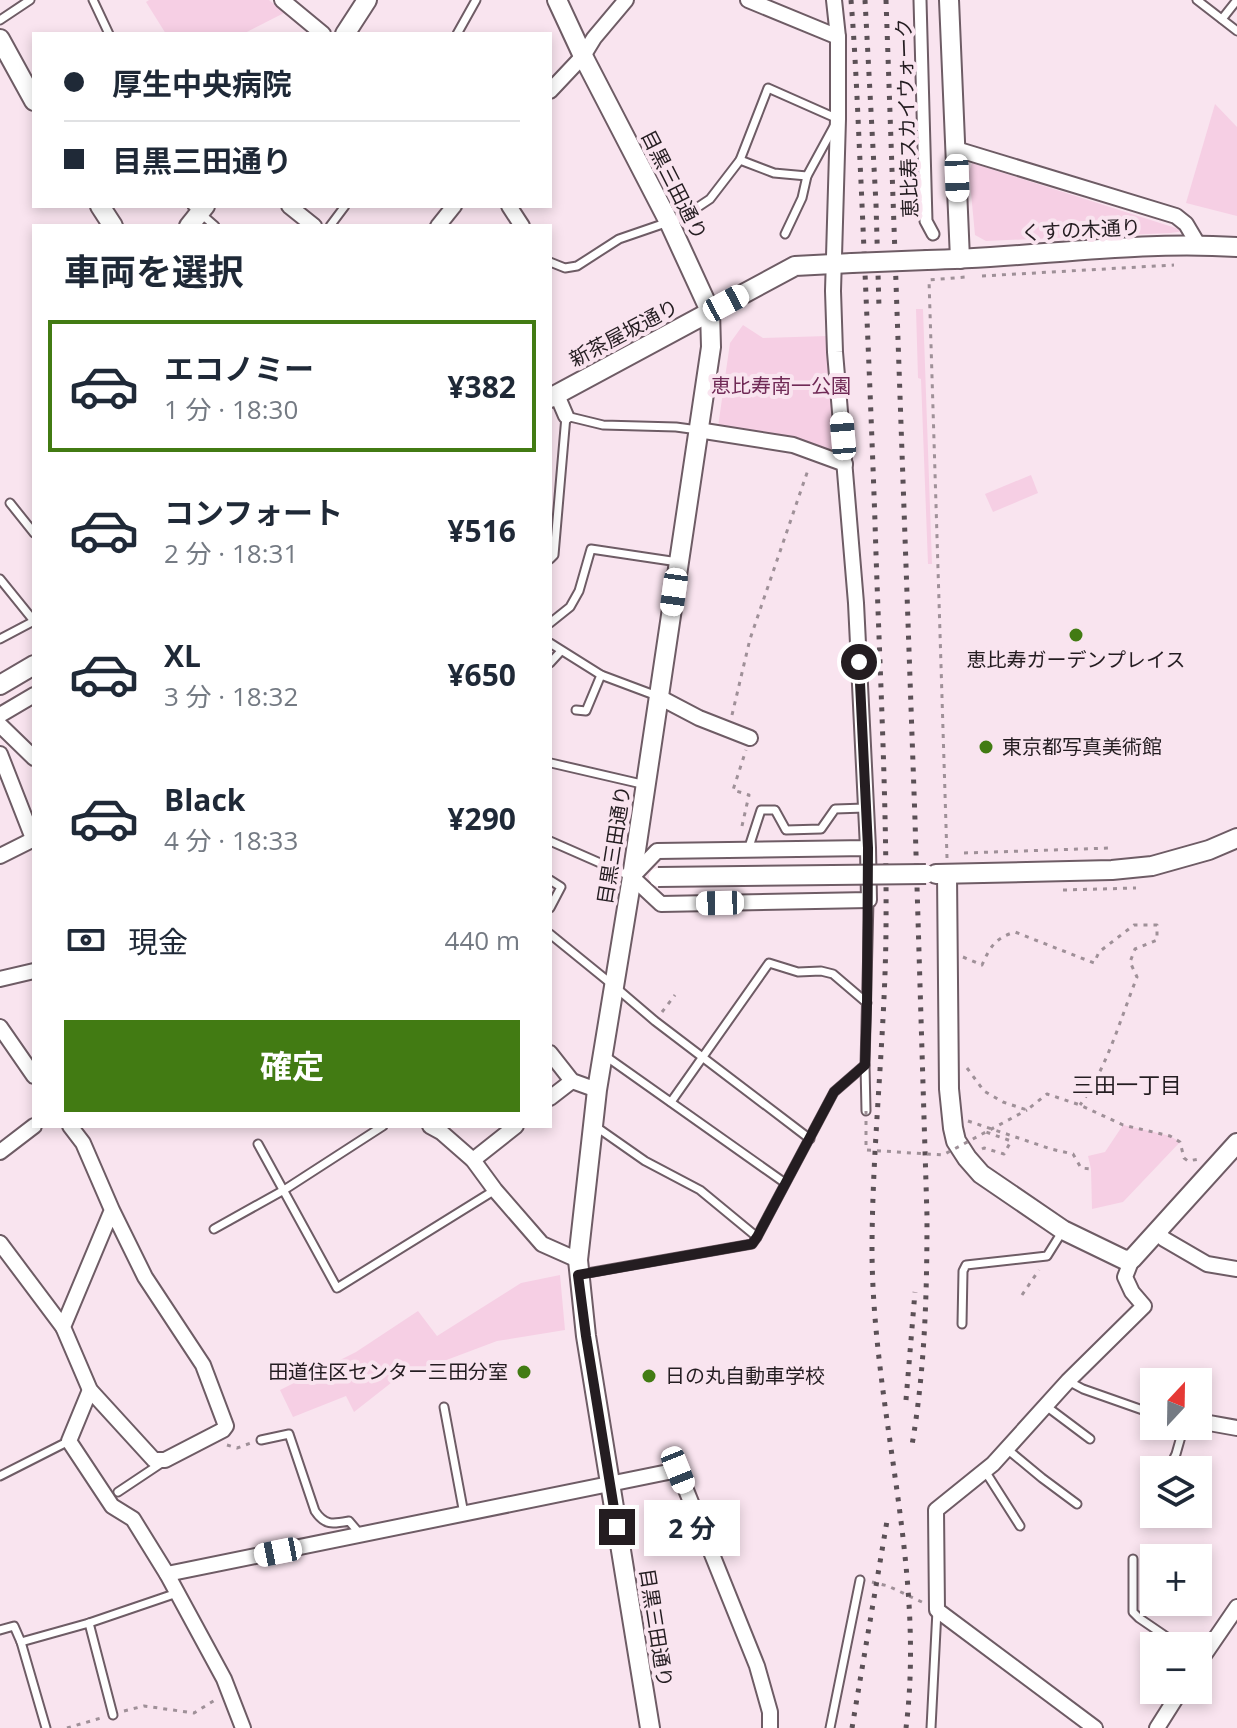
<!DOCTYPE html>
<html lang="ja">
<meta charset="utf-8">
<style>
body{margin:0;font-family:"Open Sans","Noto Sans JP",sans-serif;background:#f6f6f7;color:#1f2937;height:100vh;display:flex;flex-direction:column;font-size:30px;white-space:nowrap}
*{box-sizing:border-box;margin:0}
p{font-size:26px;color:#747a83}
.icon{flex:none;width:44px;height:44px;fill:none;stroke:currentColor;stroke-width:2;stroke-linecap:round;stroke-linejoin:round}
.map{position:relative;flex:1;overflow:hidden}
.drawer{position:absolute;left:32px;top:224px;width:520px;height:904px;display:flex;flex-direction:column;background:#fff;border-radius:0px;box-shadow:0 4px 12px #0003}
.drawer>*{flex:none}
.hud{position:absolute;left:32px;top:32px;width:520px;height:176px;border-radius:0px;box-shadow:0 4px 12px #0003;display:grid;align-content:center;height:176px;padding:0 32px;background:#fff}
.needle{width:52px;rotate:22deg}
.controls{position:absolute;left:1140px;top:1368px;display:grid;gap:16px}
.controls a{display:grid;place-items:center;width:72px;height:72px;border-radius:0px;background:#fff;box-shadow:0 4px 12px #0003;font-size:40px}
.end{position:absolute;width:36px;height:36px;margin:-18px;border:10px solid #241d21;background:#fff;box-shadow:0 0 0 4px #fff}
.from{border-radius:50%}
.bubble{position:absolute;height:56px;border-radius:0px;background:#fff;box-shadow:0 4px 12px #0003;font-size:26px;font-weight:700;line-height:56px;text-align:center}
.car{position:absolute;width:24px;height:48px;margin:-24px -12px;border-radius:10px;box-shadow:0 0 6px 2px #0007;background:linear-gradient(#fff 24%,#345 0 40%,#fff 0 76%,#345 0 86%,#fff 0)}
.hud b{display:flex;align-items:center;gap:28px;height:76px;font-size:30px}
.hud b+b{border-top:2px solid #e0e1e3}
.hud i{width:20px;height:20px;background:#1f2937}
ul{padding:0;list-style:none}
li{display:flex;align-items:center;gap:24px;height:132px;margin:0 16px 12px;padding:0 16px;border:4px solid transparent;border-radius:0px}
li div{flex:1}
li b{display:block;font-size:30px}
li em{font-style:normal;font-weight:700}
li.current{border-color:#427b13}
li>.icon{width:72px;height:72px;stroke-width:1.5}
h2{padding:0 32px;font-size:36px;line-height:96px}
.pay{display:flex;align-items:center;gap:20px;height:88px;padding:0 32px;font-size:30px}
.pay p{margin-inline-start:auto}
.cta{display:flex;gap:16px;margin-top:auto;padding:16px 32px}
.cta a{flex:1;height:92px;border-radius:0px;background:#427b13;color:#fff;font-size:32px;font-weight:700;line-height:92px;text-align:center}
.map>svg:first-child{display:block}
.green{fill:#f6cfe4}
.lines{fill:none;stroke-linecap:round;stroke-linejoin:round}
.service-casing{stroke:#6e5c65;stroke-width:11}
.pedestrian-casing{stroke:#6e5c65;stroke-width:15}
.minor-casing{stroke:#6e5c65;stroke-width:18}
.tertiary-casing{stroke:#6e5c65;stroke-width:22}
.path{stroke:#9f9098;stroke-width:3;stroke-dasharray:4 6;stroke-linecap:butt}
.service{stroke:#fff;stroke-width:7}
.pedestrian{stroke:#fff;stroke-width:11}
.minor{stroke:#fff;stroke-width:14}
.tertiary{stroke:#fff;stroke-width:18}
.rail{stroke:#5b5056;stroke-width:5;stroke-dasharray:4 8;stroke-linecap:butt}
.tertiary-bridge-casing{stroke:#6e5c65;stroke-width:22;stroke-linecap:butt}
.path-bridge{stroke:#9f9098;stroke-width:3;stroke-dasharray:4 6;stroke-linecap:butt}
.tertiary-bridge{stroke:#fff;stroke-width:18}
.route{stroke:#241d21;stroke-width:10}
.poi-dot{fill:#427b13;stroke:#f9e4ef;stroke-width:3}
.labels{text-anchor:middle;stroke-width:8;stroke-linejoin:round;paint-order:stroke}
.street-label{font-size:20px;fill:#241d21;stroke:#f9e4ef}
.park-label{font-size:20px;fill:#702a56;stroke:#f9e4ef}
.poi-label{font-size:20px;fill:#241d21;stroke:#f9e4ef;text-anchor:start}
.neighbourhood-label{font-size:22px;fill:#241d21;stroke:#f9e4ef}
</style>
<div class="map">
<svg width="1237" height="1728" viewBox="0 0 1237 1728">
<rect width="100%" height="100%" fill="#f9e4ef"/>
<g class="green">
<path d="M149 0H269L284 13 243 34H166L146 2Z"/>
<path d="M1215 104 1237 127V216L1186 203Z"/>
<path d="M972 163 1185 231 1170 233 986 241 975 235 969 172Z"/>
<path d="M916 309H923L932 564H928L921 379 918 378Z"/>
<path d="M743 325 763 338 827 336 838 448 832 453C797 437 757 432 718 427L730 343Z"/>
<path d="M1031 475 1038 493 993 512 985 494Z"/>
<path d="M1123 1125 1170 1136 1180 1142 1123 1202 1092 1209 1091 1169 1088 1156 1105 1152Z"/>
<path d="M560 1275 565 1330 497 1341 396 1379 354 1412 346 1396 293 1417 280 1390 356 1352 418 1311 437 1336 521 1283Z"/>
</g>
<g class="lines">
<defs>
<g id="service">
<path d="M93 0 109 34"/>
<path d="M1197 0 1237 31"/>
<path d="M1222 19 1237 0"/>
<path d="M0 20 30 0"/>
<path d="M457 34 476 0"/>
<path d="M740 160 774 173 807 176"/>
<path d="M192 206 215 226"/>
<path d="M330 226 345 206"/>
<path d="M550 262 565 268 577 266 619 239 683 217 710 199 740 160 768 88 838 119 807 176 802 198 785 234"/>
<path d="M10 503 34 533"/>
<path d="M550 559 554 555 566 416 603 425 676 427 698 430"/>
<path d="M0 579 34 621"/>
<path d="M550 623 570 607 579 591 591 549 678 562"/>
<path d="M0 639 34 621"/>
<path d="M550 643 601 675 657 696"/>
<path d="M550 663 561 651"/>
<path d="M576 710 586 711 601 675"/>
<path d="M551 763 646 785"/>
<path d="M550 841 632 877"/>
<path d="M748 850 761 810H775L786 830 821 829 835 809 865 808"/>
<path d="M550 880 561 887 550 908"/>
<path d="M550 934 614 986 655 1021 810 1139"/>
<path d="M604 1055 785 1183"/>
<path d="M671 1102 769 963 798 972 821 971 833 974 867 1003"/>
<path d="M866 1111 865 1065 869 900"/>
<path d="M595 1126 645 1161 700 1190 757 1237"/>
<path d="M258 1144 337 1288 495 1190"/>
<path d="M214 1229 284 1190 383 1126"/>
<path d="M582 1274 752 1244 757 1237 834 1092 865 1065"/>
<path d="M962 1324 963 1271 966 1265 1047 1256 1062 1232"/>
<path d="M1068 1381 1083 1389 1154 1414"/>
<path d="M1046 1406 1090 1439"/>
<path d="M444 1407 464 1514"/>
<path d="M261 1440 289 1434 315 1511C325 1526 333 1524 349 1521L360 1534"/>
<path d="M1007 1449 1042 1478 1077 1504"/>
<path d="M1168 1470 1176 1454 1184 1426"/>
<path d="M985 1471 1020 1526"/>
<path d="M0 1476 69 1441"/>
<path d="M118 1492 163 1462"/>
<path d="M1133 1559V1612L1139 1618 1180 1646"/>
<path d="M89 1623 113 1715"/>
<path d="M0 1630 14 1626 21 1642 46 1728"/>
<path d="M21 1642 89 1623 177 1593"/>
<path d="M830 1728 860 1580"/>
<path d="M931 1728 937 1610"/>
</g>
<path id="pedestrian" d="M920 0 926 221 933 234"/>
<g id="minor">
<path d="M282 0 323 34"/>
<path d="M748 0 838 37"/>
<path d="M834 0 838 37V119L833 291 835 352 856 603 868 848 869 900 661 904 632 877 657 851 868 848"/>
<path d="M550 91 583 56 594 38 626 0"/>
<path d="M956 149 1176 216 1186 224 1199 246"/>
<path d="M289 206 314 226"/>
<path d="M509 206 522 226"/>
<path d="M438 226 454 206"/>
<path d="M557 395 566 416"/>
<path d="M698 430 793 445 845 464"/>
<path d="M659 697 699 718 750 738"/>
<path d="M0 715 34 695"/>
<path d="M0 725 34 758"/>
<path d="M0 754 34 841"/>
<path d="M0 856 34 839"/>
<path d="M0 979 34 971"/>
<path d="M0 1027 34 1076"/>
<path d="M550 1053 572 1081 597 1090"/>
<path d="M550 1098 572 1081"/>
<path d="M70 1126 83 1143 112 1210 145 1277 203 1365 226 1426 223 1430 165 1460H154L90 1390 63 1327 112 1210"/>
<path d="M430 1126 441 1132 473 1160 495 1190 542 1244 578 1260"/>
<path d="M0 1152 34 1126"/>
<path d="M473 1160 516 1126"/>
<path d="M1158 1232 1164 1239 1207 1264 1237 1269"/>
<path d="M0 1243 63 1327"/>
<path d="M90 1390 69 1441 112 1506 133 1519 167 1574 224 1679 243 1728"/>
<path d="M1198 1421 1237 1428"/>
<path d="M167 1574 678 1470 757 1666 770 1712V1728"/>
<path d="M1198 1664 1237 1607"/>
<path d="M1095 1728 937 1610 936 1510 993 1464 1068 1381 1144 1306 1132 1292 1125 1277 1132 1259"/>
<path d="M1157 1728 1181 1690"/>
</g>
<g id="tertiary">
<path d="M557 0 583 56 669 222 710 311 711 347 632 877 597 1090 578 1260 586 1336 650 1728"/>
<path d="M949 0 960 259"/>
<path d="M345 34 367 0"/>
<path d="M0 39 34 101"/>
<path d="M100 206 113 226"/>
<path d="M189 226 205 206"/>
<path d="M927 260C1030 258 1134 240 1237 247"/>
<path d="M550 398 795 266 852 263"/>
<path d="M0 685 34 665"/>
<path d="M936 874 1112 870 1152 866 1209 850 1237 838"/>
<path d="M947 874 949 1089 953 1128 956 1141 967 1158 981 1174 1063 1230 1125 1260 1132 1259 1237 1143"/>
</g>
</defs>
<use href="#service" class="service-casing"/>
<use href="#pedestrian" class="pedestrian-casing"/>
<use href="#minor" class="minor-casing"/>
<use href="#tertiary" class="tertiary-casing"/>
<g class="path">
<path d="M982 276 1174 265"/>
<path d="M732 715 750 639 809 467"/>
<path d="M742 826 749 795 733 790 746 750"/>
<path d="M964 853 1110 848"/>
<path d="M947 858 929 280 966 277"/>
<path d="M1063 890 1136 888"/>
<path d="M963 957 982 965C990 947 995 938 1015 932L1094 963 1099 952 1134 925H1157V940L1135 949 1130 962 1137 977C1120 1020 1107 1068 1080 1105"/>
<path d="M662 1012 675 995"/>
<path d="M967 1068 984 1091 1003 1102 1027 1110 1047 1094 1080 1105 1123 1125 1170 1136 1180 1142 1184 1158 1188 1161 1199 1159"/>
<path d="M968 1121 1051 1149 1073 1154 1081 1168 1091 1169"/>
<path d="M982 1149 984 1148 1004 1154 1011 1141 986 1132"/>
<path d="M1022 1295 1039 1270"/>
<path d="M227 1445 237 1448 251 1443"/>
<path d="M872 1582 888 1586 924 1603"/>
<path d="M124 1711 144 1706 194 1713 215 1700"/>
<path d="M67 1728 101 1718"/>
</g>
<use href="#service" class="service"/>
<use href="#pedestrian" class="pedestrian"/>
<use href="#minor" class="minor"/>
<use href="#tertiary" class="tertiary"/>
<g class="rail">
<path d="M851 0C856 61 858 122 861 182 866 295 871 408 875 522 879 658 887 794 886 930 885 1038 872 1145 872 1252 873 1412 926 1568 906 1728"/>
<path d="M865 0 876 204 879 308"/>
<path d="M886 0 915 820 927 1216C927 1293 925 1369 912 1445"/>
<path d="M906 1400 915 1292"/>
<path d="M852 1728 888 1515"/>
</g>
<defs>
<g id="tertiary-bridge">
<path d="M852 263 927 260"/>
<path d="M658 877 926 874"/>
</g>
</defs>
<use href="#tertiary-bridge" class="tertiary-bridge-casing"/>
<path class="path-bridge" d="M866 1111V1150L943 1155 1027 1110"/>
<use href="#tertiary-bridge" class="tertiary-bridge"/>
</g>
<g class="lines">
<path class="route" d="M617 1527 586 1336 578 1275 752 1244 757 1237 834 1092 865 1065 867 1003 868 848 859 662"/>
</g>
<g class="poi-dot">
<circle cx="1076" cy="635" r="8"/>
<circle cx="986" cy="747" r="8"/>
<circle cx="524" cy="1372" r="8"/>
<circle cx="649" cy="1376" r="8"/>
</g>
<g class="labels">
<g class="street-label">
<text transform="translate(907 118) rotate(-92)" y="7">恵比寿スカイウォーク</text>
<text transform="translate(674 185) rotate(63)" y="7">目黒三田通り</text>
<text transform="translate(1081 230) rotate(-3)" y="7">くすの木通り</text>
<text transform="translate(624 333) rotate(-28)" y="7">新茶屋坂通り</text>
<text transform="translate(614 845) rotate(-81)" y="7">目黒三田通り</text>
<text transform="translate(656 1628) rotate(81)" y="7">目黒三田通り</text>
</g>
<g class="park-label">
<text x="781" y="393">恵比寿南一公園</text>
</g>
<g class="poi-label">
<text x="1076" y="667" text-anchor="middle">恵比寿ガーデンプレイス</text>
<text x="1002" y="754">東京都写真美術館</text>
<text x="508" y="1379" text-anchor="end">田道住区センター三田分室</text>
<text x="665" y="1383">日の丸自動車学校</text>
</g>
<g class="neighbourhood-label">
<text x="1127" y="1093">三田一丁目</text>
</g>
</g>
</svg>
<div class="controls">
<a><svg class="needle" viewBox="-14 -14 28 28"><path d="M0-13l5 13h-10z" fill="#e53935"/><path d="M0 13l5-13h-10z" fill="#747a83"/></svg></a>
<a><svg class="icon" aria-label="layers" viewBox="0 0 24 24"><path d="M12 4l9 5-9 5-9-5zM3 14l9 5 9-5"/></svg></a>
<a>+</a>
<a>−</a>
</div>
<i class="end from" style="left:859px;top:662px"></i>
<i class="end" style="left:617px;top:1527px"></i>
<div class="bubble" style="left:644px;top:1500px;width:96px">2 分</div>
<i class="car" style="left:957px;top:178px;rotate:178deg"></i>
<i class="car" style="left:726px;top:303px;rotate:62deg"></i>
<i class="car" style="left:843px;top:436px;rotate:355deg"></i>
<i class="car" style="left:674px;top:592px;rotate:188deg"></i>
<i class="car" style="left:720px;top:903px;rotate:269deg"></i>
<i class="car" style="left:678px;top:1470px;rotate:158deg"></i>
<i class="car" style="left:278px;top:1552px;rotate:259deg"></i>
<div class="hud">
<b><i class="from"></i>厚生中央病院</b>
<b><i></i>目黒三田通り</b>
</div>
<section class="drawer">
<h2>車両を選択</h2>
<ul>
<li class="current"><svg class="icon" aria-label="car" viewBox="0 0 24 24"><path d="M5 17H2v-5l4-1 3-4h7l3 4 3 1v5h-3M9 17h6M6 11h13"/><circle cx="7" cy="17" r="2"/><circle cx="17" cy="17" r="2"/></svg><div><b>エコノミー</b><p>1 分 · 18:30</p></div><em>¥382</em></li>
<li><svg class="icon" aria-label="car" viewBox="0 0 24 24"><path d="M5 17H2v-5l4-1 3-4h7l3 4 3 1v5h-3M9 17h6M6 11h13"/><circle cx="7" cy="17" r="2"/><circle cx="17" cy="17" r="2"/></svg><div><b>コンフォート</b><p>2 分 · 18:31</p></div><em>¥516</em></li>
<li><svg class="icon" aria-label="car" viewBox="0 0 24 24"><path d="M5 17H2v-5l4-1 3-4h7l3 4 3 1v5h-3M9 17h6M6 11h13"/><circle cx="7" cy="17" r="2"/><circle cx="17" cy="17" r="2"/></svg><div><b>XL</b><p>3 分 · 18:32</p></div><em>¥650</em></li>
<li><svg class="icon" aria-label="car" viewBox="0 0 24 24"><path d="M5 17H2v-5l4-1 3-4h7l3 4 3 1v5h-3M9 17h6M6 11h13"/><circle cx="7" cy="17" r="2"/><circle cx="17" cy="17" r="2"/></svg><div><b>Black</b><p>4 分 · 18:33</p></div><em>¥290</em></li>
</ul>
<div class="pay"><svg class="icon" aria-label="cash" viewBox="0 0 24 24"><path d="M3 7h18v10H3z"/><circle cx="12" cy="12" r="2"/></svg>現金<p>440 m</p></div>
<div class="cta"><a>確定</a></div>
</section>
</div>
